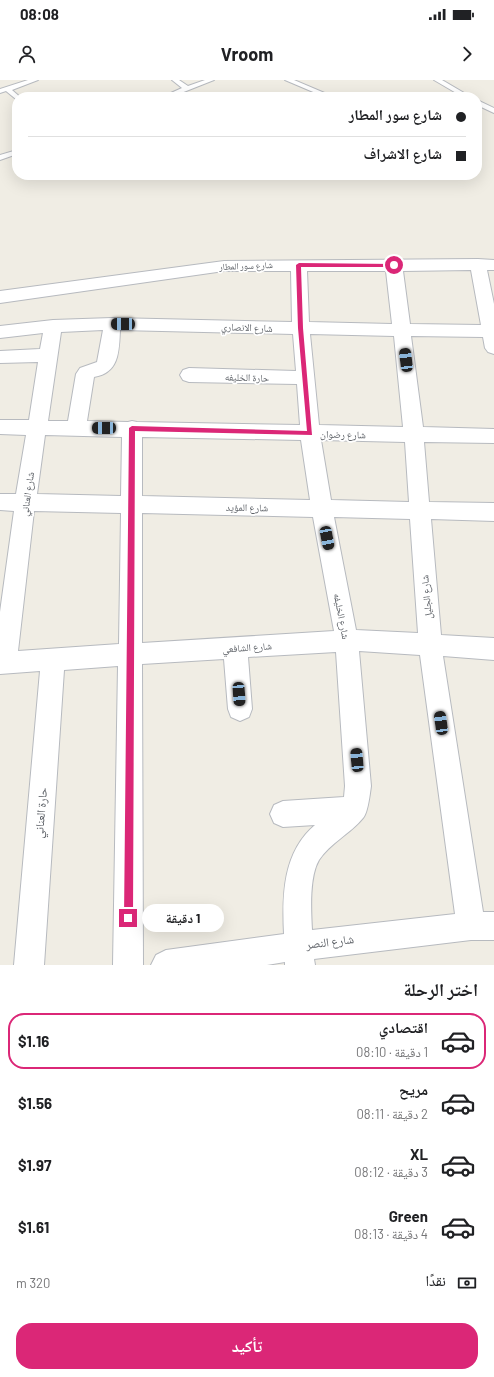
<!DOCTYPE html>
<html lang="ar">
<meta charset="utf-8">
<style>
body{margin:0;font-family:Barlow,"Noto Naskh Arabic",sans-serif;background:#f6f6f6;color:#202124;direction:rtl;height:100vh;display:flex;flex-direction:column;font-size:15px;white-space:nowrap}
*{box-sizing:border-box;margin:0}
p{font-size:13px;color:#757577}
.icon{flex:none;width:22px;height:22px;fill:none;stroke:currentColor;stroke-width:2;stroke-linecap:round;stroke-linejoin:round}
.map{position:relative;height:885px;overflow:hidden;direction:ltr}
.drawer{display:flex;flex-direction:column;background:#fff;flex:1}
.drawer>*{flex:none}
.top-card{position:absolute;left:12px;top:12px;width:470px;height:88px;border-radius:16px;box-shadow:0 4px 16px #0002;direction:rtl;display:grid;align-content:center;height:88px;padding:0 16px;background:#fff}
.end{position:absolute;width:18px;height:18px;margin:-9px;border:5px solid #db2777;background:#fff;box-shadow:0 0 0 2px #fff}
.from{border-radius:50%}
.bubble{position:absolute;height:28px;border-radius:14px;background:#fff;box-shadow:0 4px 16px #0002;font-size:13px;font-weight:700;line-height:28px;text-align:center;direction:rtl}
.car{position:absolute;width:12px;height:24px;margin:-12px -6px;border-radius:5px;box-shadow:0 0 3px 1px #0007;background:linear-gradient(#222 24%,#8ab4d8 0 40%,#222 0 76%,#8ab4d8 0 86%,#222 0)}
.top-card b{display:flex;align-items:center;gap:14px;height:38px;font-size:15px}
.top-card b+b{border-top:1px solid #e0e0e0}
.top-card i{width:10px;height:10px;background:#202124}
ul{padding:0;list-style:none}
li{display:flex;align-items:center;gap:12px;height:56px;margin:0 8px 6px;padding:0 8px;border:2px solid transparent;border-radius:16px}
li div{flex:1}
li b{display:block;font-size:15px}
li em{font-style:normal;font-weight:700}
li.on{border-color:#db2777}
li>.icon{width:36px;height:36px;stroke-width:1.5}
h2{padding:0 16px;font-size:18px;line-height:48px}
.pay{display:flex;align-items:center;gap:10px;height:44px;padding:0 16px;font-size:15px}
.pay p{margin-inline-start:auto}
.button{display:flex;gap:8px;margin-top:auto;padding:8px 16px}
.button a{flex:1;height:46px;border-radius:16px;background:#db2777;color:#fff;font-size:16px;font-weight:700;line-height:46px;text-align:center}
.status{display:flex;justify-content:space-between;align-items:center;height:28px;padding:0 20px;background:#fff;direction:ltr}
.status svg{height:11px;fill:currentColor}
header{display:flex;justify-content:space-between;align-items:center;height:52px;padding:0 16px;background:#fff;font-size:18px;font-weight:700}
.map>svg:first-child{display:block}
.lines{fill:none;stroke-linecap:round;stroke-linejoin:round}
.service-casing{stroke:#b7babf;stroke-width:2}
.minor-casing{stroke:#b7babf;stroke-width:2}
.service{fill:#fff;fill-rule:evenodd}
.minor{fill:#fff;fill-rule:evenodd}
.route{fill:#db2777}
.labels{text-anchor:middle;stroke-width:3.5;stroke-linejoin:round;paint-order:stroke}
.far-street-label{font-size:9px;fill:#5c6066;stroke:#fff}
.street-label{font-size:10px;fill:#5c6066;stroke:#fff}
.near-street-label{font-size:12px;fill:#5c6066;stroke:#fff}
</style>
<div class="status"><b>08:08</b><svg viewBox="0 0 49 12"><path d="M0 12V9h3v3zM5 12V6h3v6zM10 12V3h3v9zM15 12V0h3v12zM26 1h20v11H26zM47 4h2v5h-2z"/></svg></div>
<header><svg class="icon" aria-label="forward" viewBox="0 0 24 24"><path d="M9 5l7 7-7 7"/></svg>Vroom<svg class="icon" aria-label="person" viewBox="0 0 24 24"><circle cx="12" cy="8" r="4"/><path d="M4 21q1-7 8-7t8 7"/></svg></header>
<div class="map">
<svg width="494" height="885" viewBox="0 0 494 885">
<rect width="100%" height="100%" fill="#f0ede4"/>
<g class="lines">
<defs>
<g id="service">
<path d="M28 0H38L12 10 20 17H17V20L6 11 0 13V9Z"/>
<path d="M172 0H179L188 6 205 0H214L171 17H162L182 8Z"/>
<path d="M285 0H294L334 17H325Z"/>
<path d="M434 0H442L471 17H463Z"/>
<path d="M477 20 494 28V33L477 25Z"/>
<path d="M17 70V74L0 80V75Z"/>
</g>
<path id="minor" d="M478 179 494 180V190H487L494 224V274L488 272 485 268 483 257 411 256 423 347 494 349V363L424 362 429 422 494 423V441L431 439 441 555 494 558V580L443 576 483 832H494V860H471L314 879 315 885H285V882L267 885H151L156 875 166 870 284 854C282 815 283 772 315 745L283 747 274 743 270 734 274 725 283 721 344 717 345 706 336 572 248 577 252 629 249 637 240 641 231 637 228 629 224 579 142 584 143 885H113L118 586 64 590 44 885H14L40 591 0 594V532L14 431 0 430V414H16L26 355 0 354V340H29L38 282 0 283V271L40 269 43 253 0 258V246L53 240 112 238 292 242 291 191H224L0 223V211L224 181ZM471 190 481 245 410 244 403 191ZM307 191H386L392 244 309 242ZM103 250 97 282 80 288 76 294 68 341H48L61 252ZM120 250 293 254 296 291 189 288 183 290 180 295 183 300 189 302 297 304 300 345 137 342 132 341 128 342 87 341 94 297C119 293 119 272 120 250ZM310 254 394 256 403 347 319 345ZM45 355 122 357 121 416 37 414ZM142 357 301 360 310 420 142 416ZM321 360 405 362 409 422 331 420ZM34 431 121 433 119 564 18 571ZM142 433 313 437 334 551 142 563ZM334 437 410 439 418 553 356 550ZM359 571 420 575 455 834 312 850C311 831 309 797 319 780 330 763 350 754 363 738 368 733 370 713 371 706Z"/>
</defs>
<use href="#service" class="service-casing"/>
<use href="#minor" class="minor-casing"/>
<use href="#service" class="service"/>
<use href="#minor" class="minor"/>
</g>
<path class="route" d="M299 183 394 184 397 185 394 187H301L303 248 312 355 135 351 133 838 132 842 128 843 125 842 124 838 129 348 132 346 307 351 298 248 296 185Z"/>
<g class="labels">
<g class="far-street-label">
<text transform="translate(246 186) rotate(-2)" y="3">شارع سور المطار</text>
</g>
<g class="street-label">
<text transform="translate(247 247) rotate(2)" y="4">شارع الانصاري</text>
<text transform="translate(247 297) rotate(2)" y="4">حارة الخليفه</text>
<text transform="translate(343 354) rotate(1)" y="4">شارع رضوان</text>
<text transform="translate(27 414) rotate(-82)" y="4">شارع العناني</text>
<text transform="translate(247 427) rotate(1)" y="4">شارع المؤيد</text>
<text transform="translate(426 517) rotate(-95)" y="4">شارع الجليل</text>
<text transform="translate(342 536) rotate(79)" y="4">شارع الخليفه</text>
<text transform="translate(247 567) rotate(-4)" y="4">شارع الشافعي</text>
</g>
<g class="near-street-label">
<text transform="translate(41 733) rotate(-85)" y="4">حارة العناني</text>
<text transform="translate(330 862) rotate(-7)" y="4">شارع النصر</text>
</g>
</g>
</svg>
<i class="end from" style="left:394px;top:185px"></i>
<i class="end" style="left:128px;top:838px"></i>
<div class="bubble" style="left:142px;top:824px;width:82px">1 دقيقة</div>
<i class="car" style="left:123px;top:244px;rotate:271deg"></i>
<i class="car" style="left:406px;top:280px;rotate:353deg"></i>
<i class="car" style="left:104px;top:348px;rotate:270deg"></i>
<i class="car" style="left:327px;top:458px;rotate:169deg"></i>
<i class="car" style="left:239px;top:614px;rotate:176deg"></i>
<i class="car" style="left:441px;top:643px;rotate:352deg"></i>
<i class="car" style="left:357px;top:680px;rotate:355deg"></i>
<div class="top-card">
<b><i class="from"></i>شارع سور المطار</b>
<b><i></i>شارع الاشراف</b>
</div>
</div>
<section class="drawer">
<h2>اختر الرحلة</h2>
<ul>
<li class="on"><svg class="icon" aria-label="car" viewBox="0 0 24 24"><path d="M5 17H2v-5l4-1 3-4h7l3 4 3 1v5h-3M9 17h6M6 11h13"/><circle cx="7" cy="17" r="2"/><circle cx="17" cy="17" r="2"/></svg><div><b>اقتصادي</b><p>1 دقيقة · 08:10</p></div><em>$1.16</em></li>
<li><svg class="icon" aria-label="car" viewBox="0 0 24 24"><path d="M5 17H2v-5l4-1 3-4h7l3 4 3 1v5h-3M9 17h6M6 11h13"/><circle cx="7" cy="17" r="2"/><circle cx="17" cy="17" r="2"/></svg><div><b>مريح</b><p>2 دقيقة · 08:11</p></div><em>$1.56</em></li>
<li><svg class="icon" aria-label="car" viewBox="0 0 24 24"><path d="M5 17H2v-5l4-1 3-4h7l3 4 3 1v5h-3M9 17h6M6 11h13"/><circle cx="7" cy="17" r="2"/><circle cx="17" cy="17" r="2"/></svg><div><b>XL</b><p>3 دقيقة · 08:12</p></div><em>$1.97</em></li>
<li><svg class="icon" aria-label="car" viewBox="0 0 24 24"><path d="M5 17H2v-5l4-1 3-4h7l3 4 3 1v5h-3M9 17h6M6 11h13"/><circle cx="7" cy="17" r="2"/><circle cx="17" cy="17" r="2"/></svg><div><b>Green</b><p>4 دقيقة · 08:13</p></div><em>$1.61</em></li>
</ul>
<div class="pay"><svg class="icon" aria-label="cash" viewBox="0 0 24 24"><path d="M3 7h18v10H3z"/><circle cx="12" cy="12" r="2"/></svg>نقدًا<p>320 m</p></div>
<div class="button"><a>تأكيد</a></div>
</section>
